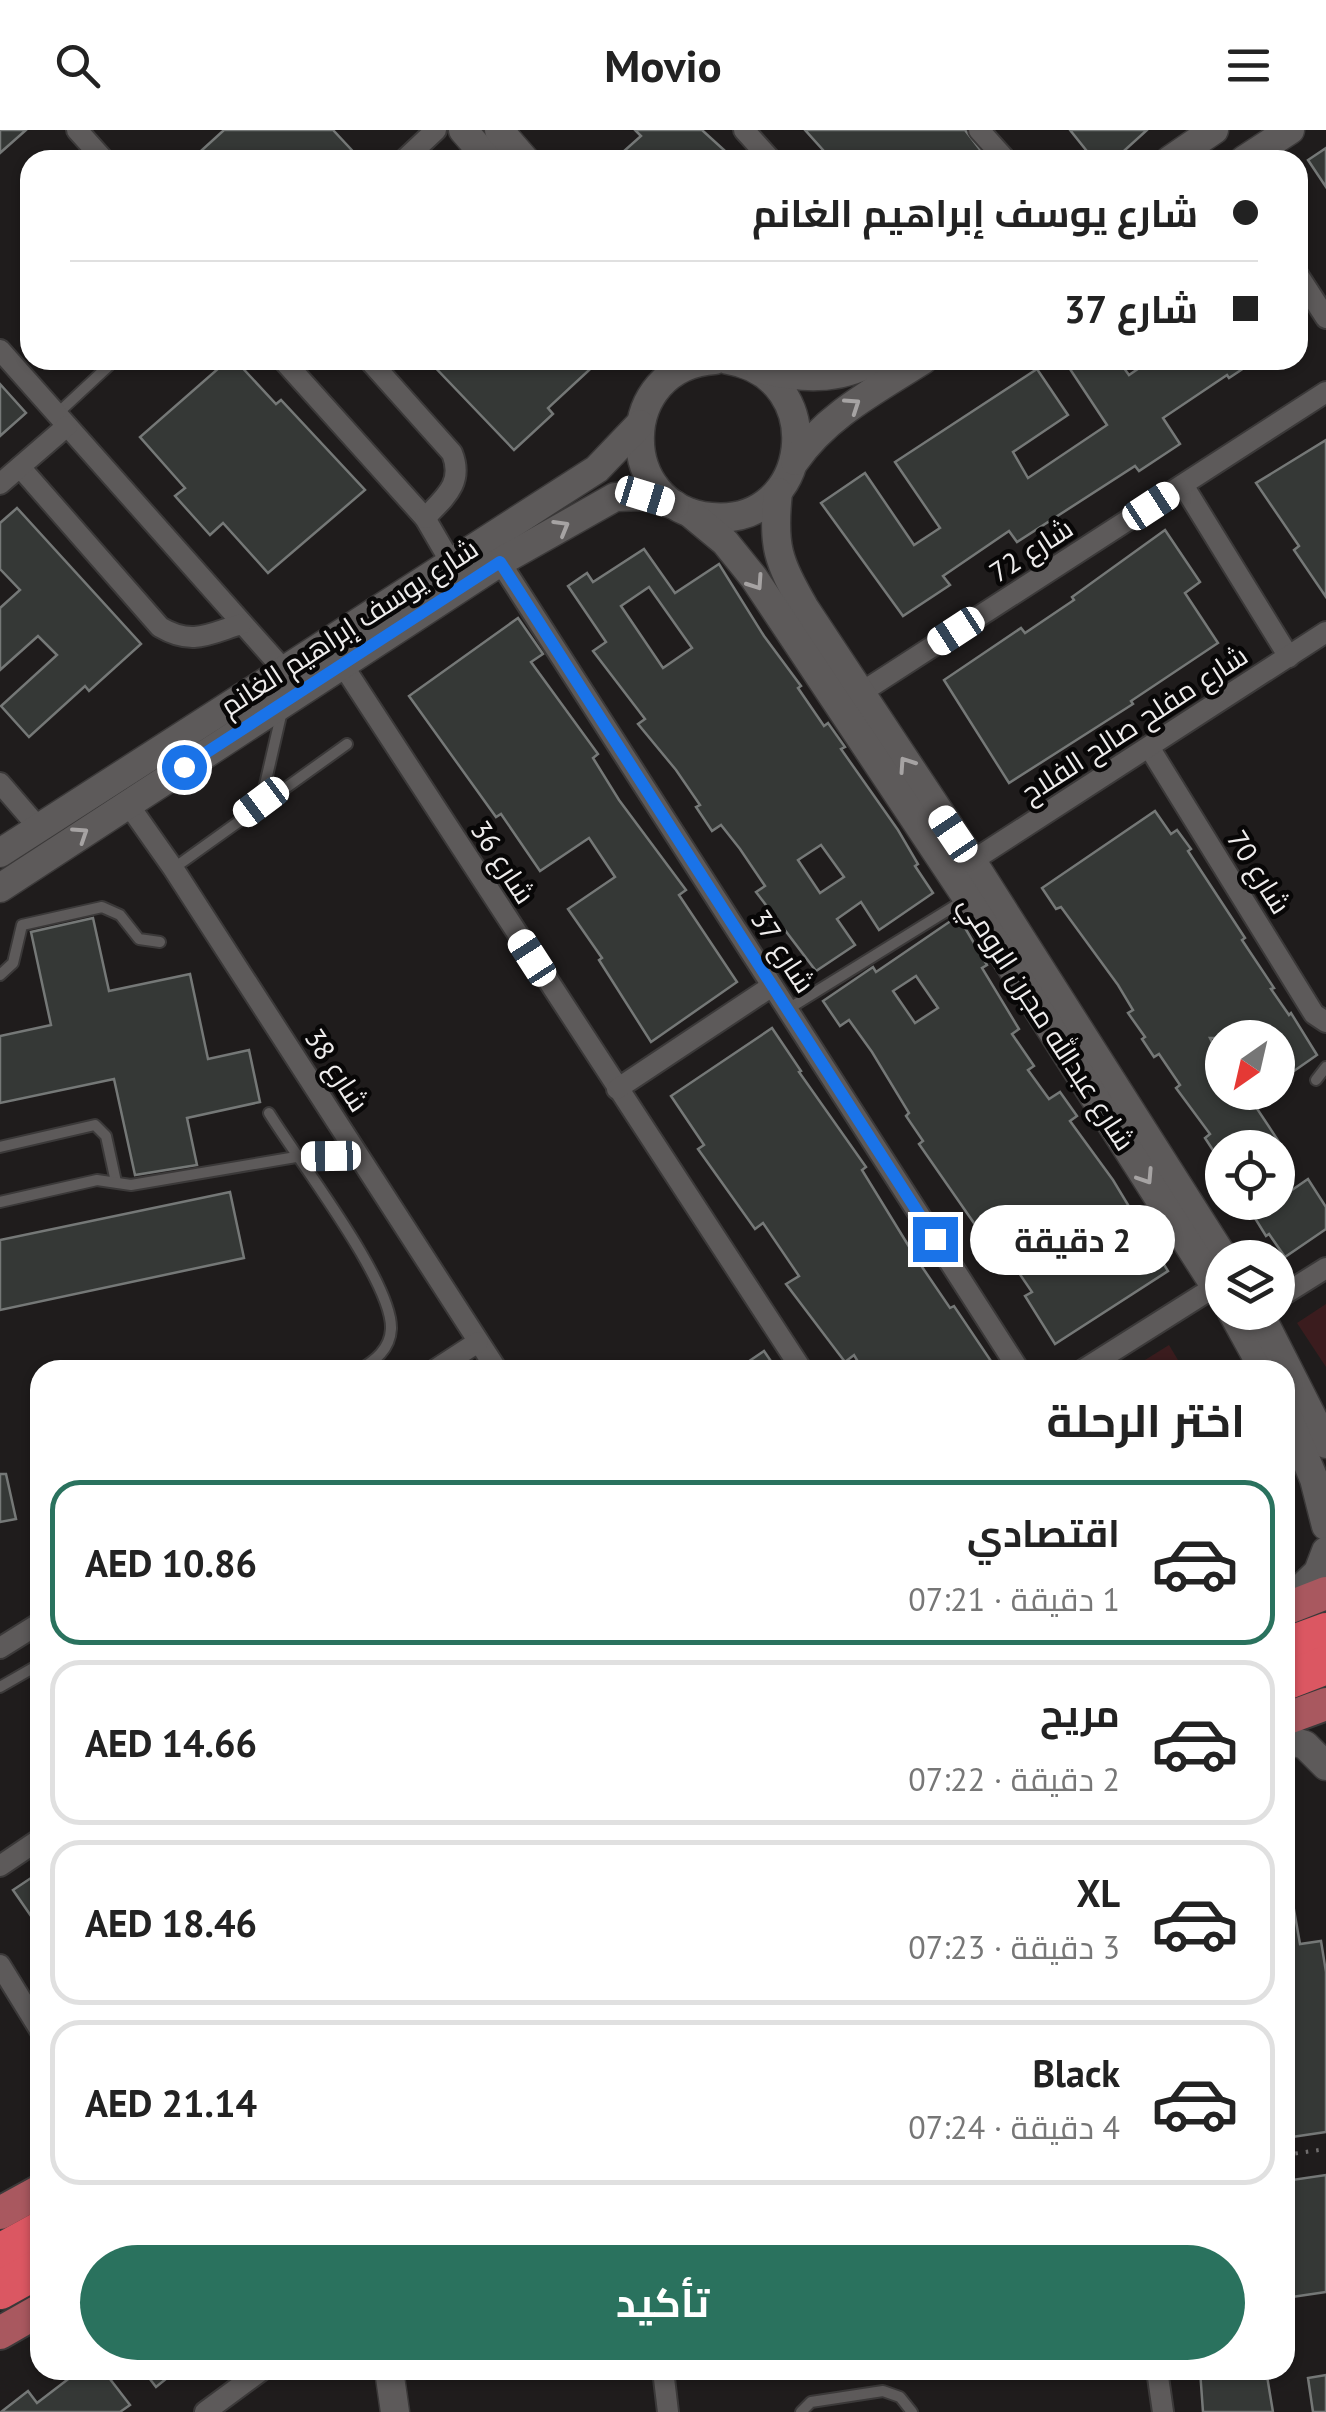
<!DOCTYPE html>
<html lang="ar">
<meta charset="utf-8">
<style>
body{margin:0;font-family:"PT Sans",Cairo,sans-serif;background:#f2f2f2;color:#222;direction:rtl;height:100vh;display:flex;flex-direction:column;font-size:38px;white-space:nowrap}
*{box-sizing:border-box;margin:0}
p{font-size:32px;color:#767676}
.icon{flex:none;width:55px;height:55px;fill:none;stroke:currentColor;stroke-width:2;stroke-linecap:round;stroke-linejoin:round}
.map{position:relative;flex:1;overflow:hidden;direction:ltr}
.details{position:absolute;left:30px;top:1230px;width:1265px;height:1020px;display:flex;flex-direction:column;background:#fff;border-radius:30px;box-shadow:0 2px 8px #0004;direction:rtl}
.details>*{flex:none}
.hud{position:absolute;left:20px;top:20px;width:1288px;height:220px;border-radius:30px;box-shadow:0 2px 8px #0004;direction:rtl;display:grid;align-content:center;height:220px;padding:0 50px;background:#fff}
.needle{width:65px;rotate:214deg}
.fabs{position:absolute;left:1205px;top:890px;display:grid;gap:20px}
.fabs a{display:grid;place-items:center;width:90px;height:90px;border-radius:50%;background:#fff;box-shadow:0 2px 8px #0004;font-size:50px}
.end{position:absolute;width:45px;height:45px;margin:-22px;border:12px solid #1a73e8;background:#fff;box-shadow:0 0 0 5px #fff}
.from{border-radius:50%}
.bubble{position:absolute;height:70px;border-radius:35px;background:#fff;box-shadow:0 2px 8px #0004;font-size:32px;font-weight:700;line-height:70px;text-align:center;direction:rtl}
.car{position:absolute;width:30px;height:60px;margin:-30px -15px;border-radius:12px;box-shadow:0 0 8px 2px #0007;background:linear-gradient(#fff 24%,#345 0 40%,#fff 0 76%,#345 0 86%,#fff 0)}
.hud b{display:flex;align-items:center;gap:35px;height:95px;font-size:38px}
.hud b+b{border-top:2px solid #e0e0e0}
.hud i{width:25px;height:25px;background:#222}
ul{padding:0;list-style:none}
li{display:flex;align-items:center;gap:30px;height:165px;margin:0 20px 15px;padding:0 30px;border:5px solid #e0e0e0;border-radius:30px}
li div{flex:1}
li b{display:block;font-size:38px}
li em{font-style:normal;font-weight:700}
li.on{border-color:#2a725e}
li>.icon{width:90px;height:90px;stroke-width:1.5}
h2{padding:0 50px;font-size:45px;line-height:120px}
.button{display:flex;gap:20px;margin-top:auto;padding:20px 50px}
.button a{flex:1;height:115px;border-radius:60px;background:#2a725e;color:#fff;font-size:40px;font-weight:700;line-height:115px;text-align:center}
header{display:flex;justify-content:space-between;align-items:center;height:130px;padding:0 50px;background:#fff;font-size:45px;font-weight:700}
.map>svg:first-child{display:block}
.green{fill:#3b1c1e}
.building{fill:#353836;stroke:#757877;stroke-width:2.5;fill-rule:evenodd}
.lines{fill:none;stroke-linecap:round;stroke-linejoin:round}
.lane-casing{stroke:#3b3939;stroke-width:14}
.street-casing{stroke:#3b3939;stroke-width:24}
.secondary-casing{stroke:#3b3939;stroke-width:31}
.primary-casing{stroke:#3b3939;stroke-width:36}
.highway-casing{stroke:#3b3939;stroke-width:41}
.path{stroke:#706d6d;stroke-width:4;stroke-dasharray:2.5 8;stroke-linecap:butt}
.lane{stroke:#5d5a5a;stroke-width:10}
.street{stroke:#5d5a5a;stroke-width:20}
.secondary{stroke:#5d5a5a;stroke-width:28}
.primary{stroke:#a9585f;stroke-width:32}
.highway{stroke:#db5762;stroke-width:38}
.oneway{stroke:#a6a3a3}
.route{stroke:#1a73e8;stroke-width:12}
.labels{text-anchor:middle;stroke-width:9;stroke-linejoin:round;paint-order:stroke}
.street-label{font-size:28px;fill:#eeecec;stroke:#080707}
</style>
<header><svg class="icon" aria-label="menu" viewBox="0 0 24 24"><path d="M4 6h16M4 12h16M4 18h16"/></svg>Movio<svg class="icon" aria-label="search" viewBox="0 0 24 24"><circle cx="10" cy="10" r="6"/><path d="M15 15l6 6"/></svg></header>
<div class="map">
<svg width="1326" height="2282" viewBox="0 0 1326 2282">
<rect width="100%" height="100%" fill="#1f1c1c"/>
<g class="green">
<path d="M1326 1174V1237L1297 1193Z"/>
<path d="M1169 1215 1184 1240H1129Z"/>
</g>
<g class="building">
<path d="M0 0H26L0 23Z"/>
<path d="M224 0H333L361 30H191Z"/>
<path d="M635 0H702L735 30H614L641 6Z"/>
<path d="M805 0H965L988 30H832Z"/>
<path d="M1070 0H1147L1114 30H1094Z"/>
<path d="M1326 18V57L1308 30Z"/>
<path d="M228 230H235L276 274 281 270 365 360 268 443 223 393 210 405 175 366 185 358 140 307Z"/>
<path d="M428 230H600L548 278 553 284 514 320Z"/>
<path d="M1064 230H1118L1129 245 1151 230H1256L1229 248 1227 245 1163 288 1180 314 1139 341 1135 336 1017 412 1009 401 943 446 950 455 903 486 821 373 865 343 914 415 940 398 895 332 1037 239 1068 285 1013 322 1028 348 1107 295Z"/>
<path d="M0 254 26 283 0 306Z"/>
<path d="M1326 310V467L1294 420 1299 416 1256 353Z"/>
<path d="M17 378 141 514 89 561 85 556 29 607 1 576 57 525 38 506 0 540V478L20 460 0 439V393Z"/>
<path d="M1165 400 1200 452 1185 463 1218 513 1131 571 1133 574 1009 653 944 550 1021 498 1025 503 1074 470 1072 467Z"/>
<path d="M644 419 675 463 719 434 764 506 801 556 798 558 824 596 828 593 845 617 841 619 898 700 918 734 915 736 933 763 879 800 861 772 837 789 855 815 816 841 756 762 765 756 740 719 721 695 712 701 696 677 700 675 676 640 638 594 645 589 593 521 606 512 568 456 587 443 593 452ZM649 457 692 518 663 538 621 476ZM821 715 844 747 820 763 798 730Z"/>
<path d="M518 488 543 524 531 532 598 624 593 628 619 670 686 760 679 765 737 852 651 912 599 830 602 828 568 779 615 747 589 708 540 741 501 684 496 687 409 566Z"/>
<path d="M1155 681 1171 704 1177 700 1191 719 1188 721 1245 808 1242 810 1274 858 1271 859 1289 885 1291 883 1317 925 1278 952V908H1210L1222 933V962H1246L1283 1018H1222V1034L1205 1008 1210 1004 1176 958 1180 955 1159 924 1154 927 1142 909 1145 907 1128 883 1133 880 1118 855 1061 777 1056 779 1042 758Z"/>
<path d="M958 786 987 835 982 838 1019 899 1012 904 1034 936 1028 940 1049 969 1060 962 1077 986 1070 991 1113 1050 1168 1141 1055 1214 1025 1166 1032 1162 1004 1121 999 1125 978 1094 976 1096 919 1014 923 1011 906 986 909 983 872 922 849 890 840 896 823 871 873 837 876 842ZM916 846 938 878 915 893 893 861Z"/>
<path d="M93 788 109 861 190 844 208 929 249 920 260 972 187 988 197 1035 135 1045 114 949 0 973V906L51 895 31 802Z"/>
<path d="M772 898 801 941 799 942 866 1037 862 1040 916 1128 950 1178 954 1176 997 1240H863L854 1225 845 1232 786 1154 799 1146 763 1093 755 1099 698 1019 704 1015 671 966Z"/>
<path d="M1278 1044 1289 1062 1308 1049 1326 1077V1099L1285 1127 1269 1104 1266 1106 1245 1072H1278Z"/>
<path d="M230 1062 244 1128 0 1180V1110Z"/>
<path d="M764 1221 777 1240H736Z"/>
<path d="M0 1344H6L16 1389 0 1392Z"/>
<path d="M40 1742V1799L13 1760Z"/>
<path d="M1293 1774 1300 1814 1321 1811 1326 1842V2002L1285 2008V1775Z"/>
<path d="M1326 2045V2162L1285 2168V2119L1290 2118 1285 2086V2051Z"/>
<path d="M80 2240H103L130 2275 120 2282H1L28 2261 37 2273Z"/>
<path d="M143 2240H177L156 2257Z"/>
<path d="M1200 2240H1266L1273 2282H1203Z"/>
<path d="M1326 2245V2282H1313L1308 2248Z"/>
</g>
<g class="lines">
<defs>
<g id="lane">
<path d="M57 284 115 230"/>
<path d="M261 672 282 581"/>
<path d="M174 738 347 614"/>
<path d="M0 845 13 833 22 795 102 777 120 785 139 809 160 812"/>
<path d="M788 879 966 769"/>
<path d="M1316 950 1326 937"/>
<path d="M269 983C297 1029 393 1152 391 1199 390 1219 375 1231 359 1240"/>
<path d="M0 1017 95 995 106 1006 116 1052"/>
<path d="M0 1072 97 1050 131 1055 296 1027 331 1026 353 1017"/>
<path d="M0 1557 40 1534"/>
<path d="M801 2282 811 2272 883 2261 900 2267 912 2282"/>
</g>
<g id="street">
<path d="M77 0 104 30"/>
<path d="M744 0 771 30"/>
<path d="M979 0 1006 30"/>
<path d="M404 30 436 0"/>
<path d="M1298 145 1326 188"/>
<path d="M0 220 283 539"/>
<path d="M283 230 425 388 450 431"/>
<path d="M369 230 452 323C464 353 445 367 425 388"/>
<path d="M20 337 160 497C192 516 209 504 241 494"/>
<path d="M0 354 67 296"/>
<path d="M1183 355 1289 527"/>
<path d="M500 432 1019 1240"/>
<path d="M342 534 802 1240"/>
<path d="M859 564 1326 262"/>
<path d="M1149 617 1314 884 1326 892"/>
<path d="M0 653 38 697"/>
<path d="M128 674 173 738 497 1240"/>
<path d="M972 731 1326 502"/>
<path d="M617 959 772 856"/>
<path d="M1278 1168 1326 1138"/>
<path d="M435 1240 478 1212"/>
<path d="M1083 1240 1216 1156"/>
<path d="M0 1518 40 1493"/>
<path d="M0 1736 40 1709"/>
<path d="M0 1835 40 1900"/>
<path d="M663 2240 668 2282"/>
<path d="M1157 2240 1163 2282"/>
<path d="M205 2282 262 2240"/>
</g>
<g id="secondary">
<path d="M463 0 489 30"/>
<path d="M499 0 525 30"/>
<path d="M1170 30 1214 0"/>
<path d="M1244 30 1290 0"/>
<path d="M715 230C616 236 615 378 711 387 812 397 830 247 728 230"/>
<path d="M760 239C798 248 838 252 874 230"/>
<path d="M795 331C827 285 876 260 923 230"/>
<path d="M778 362C772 416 778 431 804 477L972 731 1224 1128"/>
<path d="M690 383 725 412 754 448 967 768 1222 1167"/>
<path d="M0 723 597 339 640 294"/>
<path d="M0 758 500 432 615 367 645 366 675 375"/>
<path d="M1232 1182 1264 1240"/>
<path d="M1259 1182 1326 1314"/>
<path d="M1285 1280 1314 1349 1326 1396"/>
<path d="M1285 1474 1318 1442 1326 1421"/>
<path d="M1285 1609 1305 1615 1326 1636"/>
<path d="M389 2240 395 2282"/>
</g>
<g id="primary">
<path d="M1285 1479 1326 1463"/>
<path d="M1285 1589 1326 1574"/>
<path d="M0 2083 40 2061"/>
<path d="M0 2203 40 2180"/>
</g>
<g id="highway">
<path d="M1285 1517 1326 1502"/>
<path d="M1285 1551 1326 1535"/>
<path d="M0 2123 40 2101"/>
<path d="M0 2160 40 2138"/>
</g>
</defs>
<use href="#lane" class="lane-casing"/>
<use href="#street" class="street-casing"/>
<use href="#secondary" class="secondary-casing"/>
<use href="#primary" class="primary-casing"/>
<use href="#highway" class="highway-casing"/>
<path class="path" d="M1285 2025 1326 2019"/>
<use href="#lane" class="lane"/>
<use href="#street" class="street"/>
<use href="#secondary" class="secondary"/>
<use href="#primary" class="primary"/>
<use href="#highway" class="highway"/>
</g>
<defs><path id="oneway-chevron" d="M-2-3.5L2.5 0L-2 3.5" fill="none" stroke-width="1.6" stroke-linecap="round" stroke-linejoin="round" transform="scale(2.5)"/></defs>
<g class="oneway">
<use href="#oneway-chevron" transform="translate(853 275) rotate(-34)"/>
<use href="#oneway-chevron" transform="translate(562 397) rotate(-30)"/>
<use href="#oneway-chevron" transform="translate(756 453) rotate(56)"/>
<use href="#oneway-chevron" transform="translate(906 634) rotate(-124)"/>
<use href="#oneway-chevron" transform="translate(81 704) rotate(-33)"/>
<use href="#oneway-chevron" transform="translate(1146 1047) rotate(57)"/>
</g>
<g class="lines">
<path class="route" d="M184 637 500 432 935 1109"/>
</g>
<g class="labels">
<g class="street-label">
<text transform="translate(1031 420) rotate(-33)" y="10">شارع 72</text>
<text transform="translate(349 497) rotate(-33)" y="10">شارع يوسف إبراهيم الغانم</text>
<text transform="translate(1134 594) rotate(-33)" y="10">شارع مفلح صالح الفلاح</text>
<text transform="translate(503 732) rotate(57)" y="10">شارع 36</text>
<text transform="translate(1259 742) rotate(58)" y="10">شارع 70</text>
<text transform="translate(783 821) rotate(57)" y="10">شارع 37</text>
<text transform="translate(1047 893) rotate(57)" y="10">شارع عبدالله مجرن الرومي</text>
<text transform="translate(337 940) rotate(57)" y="10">شارع 38</text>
</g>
</g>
</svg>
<div class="fabs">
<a><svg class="needle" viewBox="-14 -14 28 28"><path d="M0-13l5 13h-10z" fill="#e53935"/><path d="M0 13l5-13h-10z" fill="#767676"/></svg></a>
<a><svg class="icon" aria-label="locate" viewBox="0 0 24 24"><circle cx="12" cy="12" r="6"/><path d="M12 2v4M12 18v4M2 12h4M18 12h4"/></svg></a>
<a><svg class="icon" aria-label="layers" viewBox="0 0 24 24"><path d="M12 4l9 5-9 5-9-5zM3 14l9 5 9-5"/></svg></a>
</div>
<i class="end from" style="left:184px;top:637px"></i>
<i class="end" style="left:935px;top:1109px"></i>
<div class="bubble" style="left:970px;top:1075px;width:205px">2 دقيقة</div>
<i class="car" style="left:645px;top:366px;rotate:107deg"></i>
<i class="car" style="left:1151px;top:376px;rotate:57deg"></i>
<i class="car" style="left:956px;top:501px;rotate:237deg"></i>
<i class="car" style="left:261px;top:672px;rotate:233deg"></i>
<i class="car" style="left:953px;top:704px;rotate:326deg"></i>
<i class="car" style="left:532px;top:828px;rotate:327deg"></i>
<i class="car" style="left:331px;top:1026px;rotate:269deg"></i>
<div class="hud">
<b><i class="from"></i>شارع يوسف إبراهيم الغانم</b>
<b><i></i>شارع 37</b>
</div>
<section class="details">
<h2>اختر الرحلة</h2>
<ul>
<li class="on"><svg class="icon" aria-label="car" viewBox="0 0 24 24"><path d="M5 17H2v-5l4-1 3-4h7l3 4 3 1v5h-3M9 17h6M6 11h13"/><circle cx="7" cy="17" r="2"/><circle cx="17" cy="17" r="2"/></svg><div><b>اقتصادي</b><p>1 دقيقة · 07:21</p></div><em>AED 10.86</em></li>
<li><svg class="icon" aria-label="car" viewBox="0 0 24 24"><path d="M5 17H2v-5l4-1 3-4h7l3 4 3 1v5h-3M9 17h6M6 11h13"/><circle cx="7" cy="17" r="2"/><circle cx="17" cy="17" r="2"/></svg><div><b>مريح</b><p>2 دقيقة · 07:22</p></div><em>AED 14.66</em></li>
<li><svg class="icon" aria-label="car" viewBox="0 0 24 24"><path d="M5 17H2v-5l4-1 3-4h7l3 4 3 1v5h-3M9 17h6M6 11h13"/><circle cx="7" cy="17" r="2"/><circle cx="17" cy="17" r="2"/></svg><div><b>XL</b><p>3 دقيقة · 07:23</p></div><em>AED 18.46</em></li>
<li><svg class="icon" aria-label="car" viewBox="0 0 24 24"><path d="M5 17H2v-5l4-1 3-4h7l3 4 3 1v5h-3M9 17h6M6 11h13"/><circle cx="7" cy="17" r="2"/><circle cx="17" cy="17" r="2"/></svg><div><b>Black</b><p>4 دقيقة · 07:24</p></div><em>AED 21.14</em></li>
</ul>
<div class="button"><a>تأكيد</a></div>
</section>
</div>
